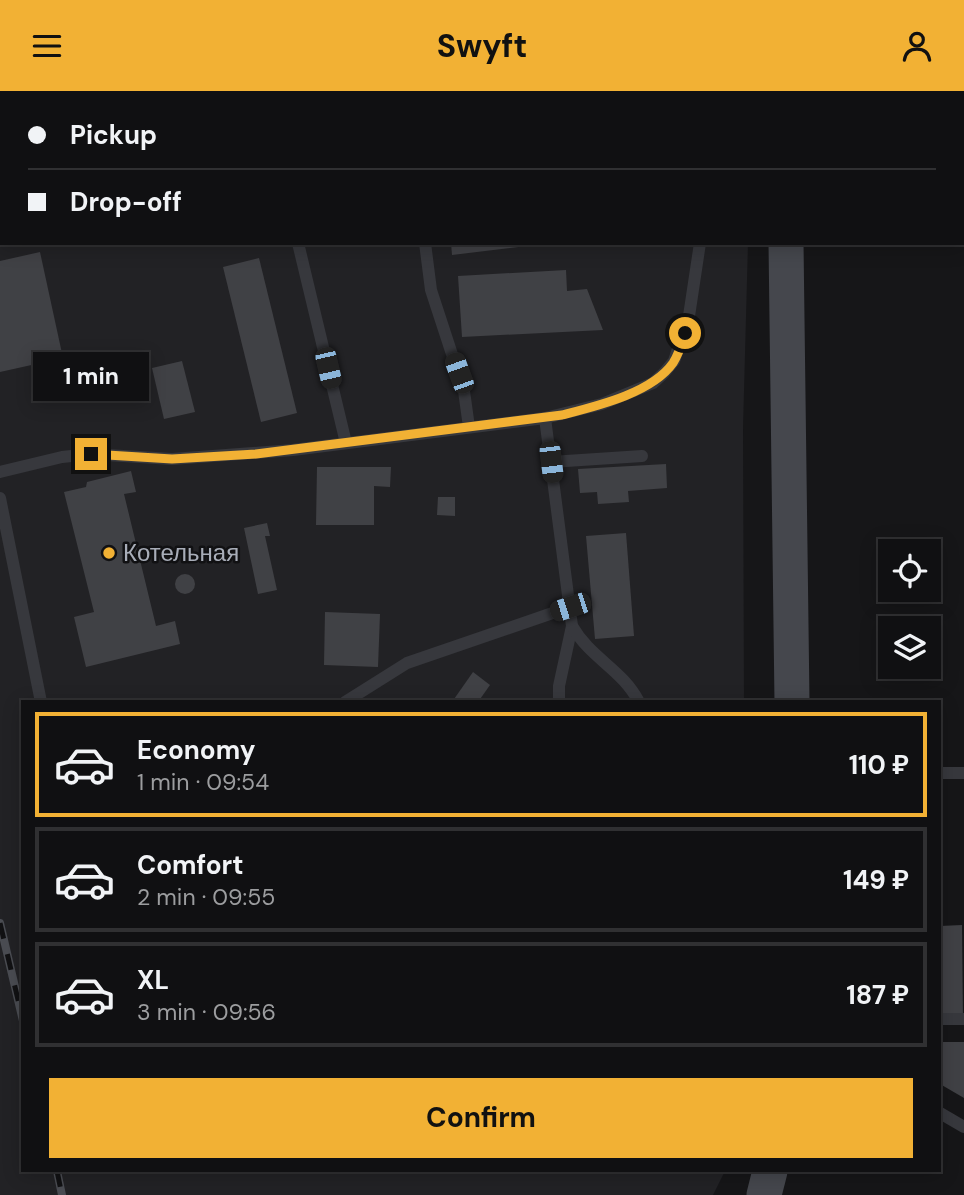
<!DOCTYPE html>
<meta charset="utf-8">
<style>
body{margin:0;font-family:"DM Sans",sans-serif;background:#19191b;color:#f1f3f6;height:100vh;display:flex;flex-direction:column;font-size:26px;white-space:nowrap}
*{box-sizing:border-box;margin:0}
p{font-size:23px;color:#9c9d9f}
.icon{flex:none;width:38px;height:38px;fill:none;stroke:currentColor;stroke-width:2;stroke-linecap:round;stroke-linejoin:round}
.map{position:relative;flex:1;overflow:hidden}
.side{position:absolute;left:21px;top:609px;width:920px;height:472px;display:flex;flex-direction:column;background:#101012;border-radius:0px;box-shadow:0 4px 18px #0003,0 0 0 2px #303032}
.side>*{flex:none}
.hud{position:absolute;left:0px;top:0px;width:964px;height:154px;box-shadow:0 4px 18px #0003,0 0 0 2px #303032;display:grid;align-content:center;height:154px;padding:0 28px;background:#101012}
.tools{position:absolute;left:878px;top:448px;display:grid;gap:14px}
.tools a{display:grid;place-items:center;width:63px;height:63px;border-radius:0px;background:#101012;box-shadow:0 4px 18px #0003,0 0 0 2px #303032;font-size:35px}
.end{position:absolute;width:32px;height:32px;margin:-16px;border:9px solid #f2b134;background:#111;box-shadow:0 0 0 4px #111}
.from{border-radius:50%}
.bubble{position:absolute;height:49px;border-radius:0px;background:#101012;box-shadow:0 4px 18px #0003,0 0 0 2px #303032;font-size:23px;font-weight:700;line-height:49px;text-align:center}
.car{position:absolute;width:21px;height:42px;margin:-21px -10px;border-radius:9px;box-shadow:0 0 5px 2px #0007;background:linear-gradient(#222 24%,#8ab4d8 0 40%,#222 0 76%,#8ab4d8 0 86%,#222 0)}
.hud b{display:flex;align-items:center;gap:24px;height:66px;font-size:26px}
.hud b+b{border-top:2px solid #303032}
.hud i{width:18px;height:18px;background:#f1f3f6}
ul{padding:12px 0 0;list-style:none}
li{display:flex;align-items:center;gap:21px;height:105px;margin:0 14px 10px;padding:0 14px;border:4px solid #303032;border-radius:0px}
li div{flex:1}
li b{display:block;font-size:26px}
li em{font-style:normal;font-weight:700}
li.on{border-color:#f2b134}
li>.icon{width:63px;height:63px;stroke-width:1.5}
.action{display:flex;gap:14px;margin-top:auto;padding:14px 28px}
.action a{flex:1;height:80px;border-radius:0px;background:#f2b134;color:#111;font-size:28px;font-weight:700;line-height:80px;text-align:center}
header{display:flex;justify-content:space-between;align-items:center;height:91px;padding:0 28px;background:#f2b134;color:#111;font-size:32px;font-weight:700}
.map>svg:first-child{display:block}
.built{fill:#222225}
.building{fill:#404145}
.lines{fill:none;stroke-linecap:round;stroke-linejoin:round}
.lane{stroke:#37383d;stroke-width:12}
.secondary{stroke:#45474d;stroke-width:35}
.rail-casing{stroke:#4a4c52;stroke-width:8}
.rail{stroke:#111113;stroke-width:5;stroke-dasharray:16;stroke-linecap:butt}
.route{stroke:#f2b134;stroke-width:9}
.poi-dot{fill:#f2b134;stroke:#111113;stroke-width:2.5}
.labels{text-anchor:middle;stroke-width:5;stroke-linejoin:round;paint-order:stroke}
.poi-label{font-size:24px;fill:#a8adb8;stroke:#111113;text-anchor:start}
</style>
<header><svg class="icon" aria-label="menu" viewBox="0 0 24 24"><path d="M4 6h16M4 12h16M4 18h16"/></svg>Swyft<svg class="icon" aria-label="person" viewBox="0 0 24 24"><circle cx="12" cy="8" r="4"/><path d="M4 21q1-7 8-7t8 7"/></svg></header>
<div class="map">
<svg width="964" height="1104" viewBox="0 0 964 1104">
<rect width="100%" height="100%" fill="#161618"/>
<path class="built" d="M0 0H752L2 2V152H748L743 337 744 611H23V1080H725L713 1104H0Z"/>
<g class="building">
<path d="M451 152H535V154L452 164Z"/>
<path d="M40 161 63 267 0 281V170Z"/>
<path d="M259 167 297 322 261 331 223 176Z"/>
<path d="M566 179 567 200 587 198 603 239 462 246 458 185Z"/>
<path d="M182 270 195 321 164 328 152 277Z"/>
<path d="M666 373 667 397 628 400 629 411 598 413 597 401 580 402 578 378Z"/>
<path d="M317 376H391L390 396 374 395V434H316Z"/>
<path d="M131 380 136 401 124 403 156 535 175 530 180 553 86 576 74 526 94 521 64 401 86 396 87 391Z"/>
<path d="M438 406H455V425L437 424Z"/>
<path d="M267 432 270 445H265L277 499 258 503 244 437Z"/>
<path d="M626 442 634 545 595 548 586 445Z"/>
<circle cx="185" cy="493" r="10"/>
<path d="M325 521 380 523 378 576 324 574Z"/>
<path d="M473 581 490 594 478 611H452Z"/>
<path d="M962 834 963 930H940V835Z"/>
<path d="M940 951H964V1007L940 993Z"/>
</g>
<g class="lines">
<g class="lane">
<path d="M265 0 266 2"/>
<path d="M408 0V2"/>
<path d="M703 0V2"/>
<path d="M298 152 346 352"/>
<path d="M425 152 431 199 464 300 469 336"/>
<path d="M545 327 572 535 559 595V611"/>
<path d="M551 371 642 365"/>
<path d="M0 381 62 366 91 363 172 368 293 359 545 327 602 313 653 292 664 282 674 270 689 225 700 152"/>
<path d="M0 407 41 611"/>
<path d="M572 535C591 568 622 578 639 611"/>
<path d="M345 611 407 572 570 516"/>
<path d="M940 682H964"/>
<path d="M940 928H964"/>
<path d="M940 1022 964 1036"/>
</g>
<g class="secondary">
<path d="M784 0V2"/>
<path d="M786 152 792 611"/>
<path d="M764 1104 770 1080"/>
</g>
<defs>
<g id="rail">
<path d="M0 832 23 930"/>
<path d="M57 1080 62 1104"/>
</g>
</defs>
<use href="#rail" class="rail-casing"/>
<use href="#rail" class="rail"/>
</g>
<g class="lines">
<path class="route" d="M91 363 172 368 256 363 562 324C597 315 652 302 673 272 679 263 682 252 685 242"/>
</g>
<circle class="poi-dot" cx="109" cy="462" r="7"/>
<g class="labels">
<g class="poi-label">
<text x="123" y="470">Котельная</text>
</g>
</g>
</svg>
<div class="tools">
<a><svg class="icon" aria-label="locate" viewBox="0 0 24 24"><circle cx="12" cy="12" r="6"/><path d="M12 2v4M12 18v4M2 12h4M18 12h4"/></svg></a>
<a><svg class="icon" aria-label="layers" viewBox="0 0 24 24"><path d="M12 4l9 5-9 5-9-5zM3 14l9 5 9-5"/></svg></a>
</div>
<i class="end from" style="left:685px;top:242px"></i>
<i class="end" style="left:91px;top:363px"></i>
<div class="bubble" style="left:33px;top:261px;width:116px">1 min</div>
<i class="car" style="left:328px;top:277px;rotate:167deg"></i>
<i class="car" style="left:459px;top:282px;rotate:340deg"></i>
<i class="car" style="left:551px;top:371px;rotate:173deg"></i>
<i class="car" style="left:570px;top:516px;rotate:252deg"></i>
<div class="hud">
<b><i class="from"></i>Pickup</b>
<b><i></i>Drop-off</b>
</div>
<section class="side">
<ul>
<li class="on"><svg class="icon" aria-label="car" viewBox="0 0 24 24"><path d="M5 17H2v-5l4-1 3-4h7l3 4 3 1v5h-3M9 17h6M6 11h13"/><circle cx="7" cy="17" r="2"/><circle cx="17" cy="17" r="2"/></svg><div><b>Economy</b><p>1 min · 09:54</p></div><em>110 ₽</em></li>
<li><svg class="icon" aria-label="car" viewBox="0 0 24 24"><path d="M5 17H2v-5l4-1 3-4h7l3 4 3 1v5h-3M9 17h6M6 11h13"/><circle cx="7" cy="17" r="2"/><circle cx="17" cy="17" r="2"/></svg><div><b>Comfort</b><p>2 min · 09:55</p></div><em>149 ₽</em></li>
<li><svg class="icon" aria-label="car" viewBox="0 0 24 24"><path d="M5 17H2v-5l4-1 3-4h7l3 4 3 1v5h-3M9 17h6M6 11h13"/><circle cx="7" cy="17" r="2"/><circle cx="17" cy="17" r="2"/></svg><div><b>XL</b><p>3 min · 09:56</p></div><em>187 ₽</em></li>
</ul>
<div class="action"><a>Confirm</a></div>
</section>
</div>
